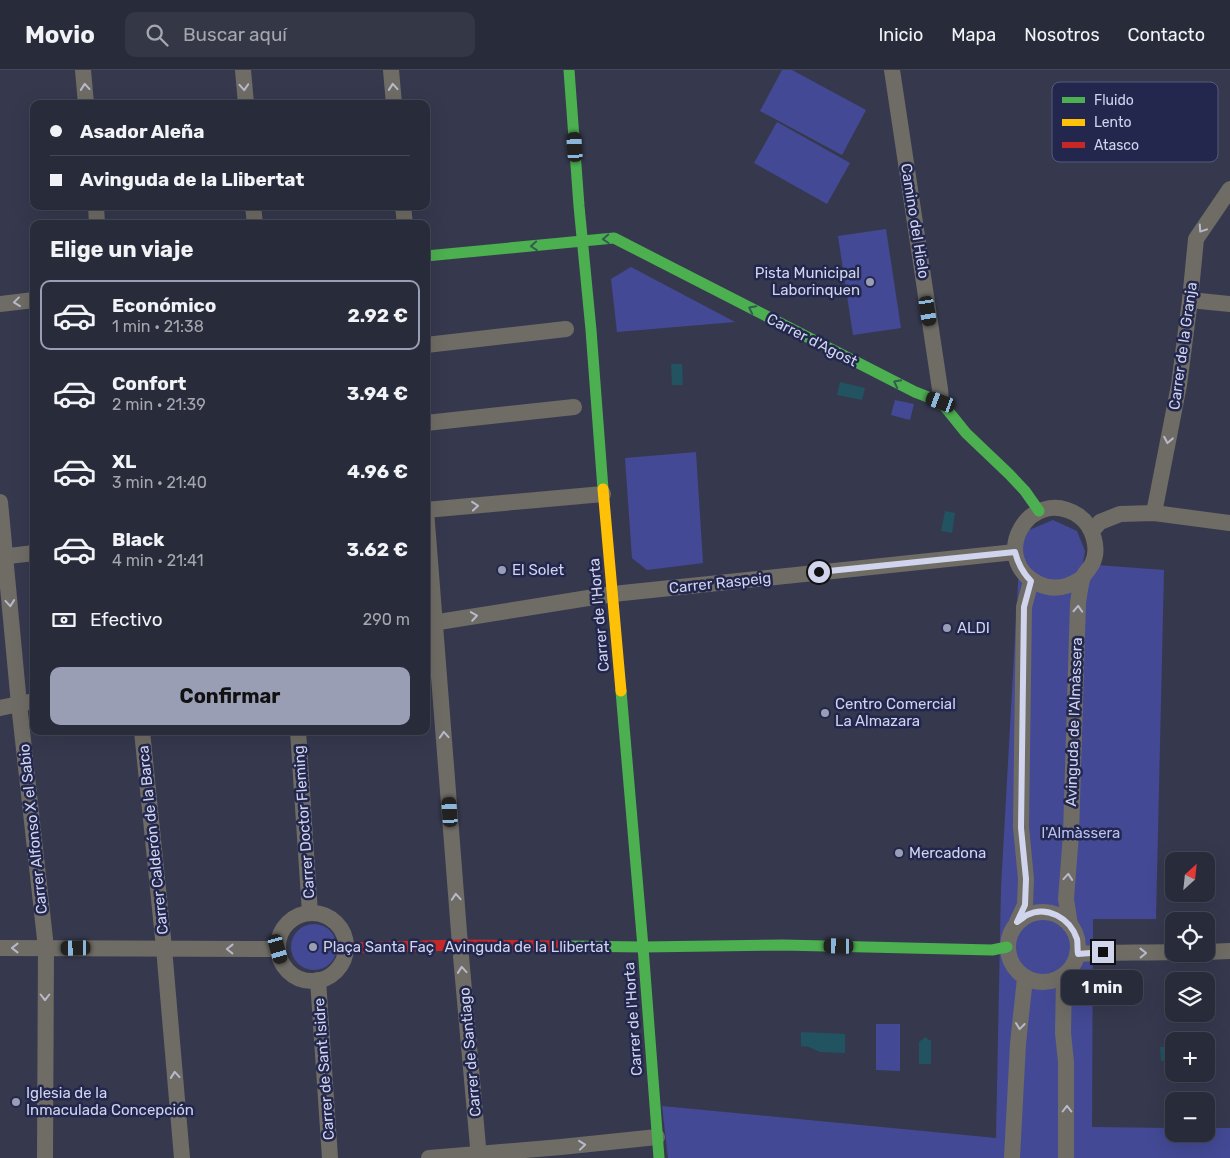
<!DOCTYPE html>
<html lang="es">
<meta charset="utf-8">
<style>
body{margin:0;font-family:Rubik,sans-serif;background:#343745;color:#f1f3f6;height:100vh;display:flex;flex-direction:column;font-size:19px;white-space:nowrap}
*{box-sizing:border-box;margin:0}
p{font-size:16px;color:#a5a7af}
.icon{flex:none;width:28px;height:28px;fill:none;stroke:currentColor;stroke-width:2;stroke-linecap:round;stroke-linejoin:round}
.map{position:relative;flex:1;overflow:hidden}
.drawer{position:absolute;left:30px;top:150px;width:400px;height:515px;display:flex;flex-direction:column;background:#282b3a;border-radius:10px;box-shadow:0 5px 20px #0002,0 0 0 1px #444754}
.drawer>*{flex:none}
.hud{position:absolute;left:30px;top:30px;width:400px;height:110px;border-radius:10px;box-shadow:0 5px 20px #0002,0 0 0 1px #444754;display:grid;align-content:center;height:110px;padding:0 20px;background:#282b3a}
.needle{width:32px;rotate:27deg}
.tools{position:absolute;left:1165px;top:782px;display:grid;gap:10px}
.tools a{display:grid;place-items:center;width:50px;height:50px;border-radius:10px;background:#282b3a;box-shadow:0 5px 20px #0002,0 0 0 1px #444754;font-size:25px}
.end{position:absolute;width:22px;height:22px;margin:-11px;border:6px solid #d0d4ed;background:#111;box-shadow:0 0 0 2px #111}
.from{border-radius:50%}
.bubble{position:absolute;height:35px;border-radius:10px;background:#282b3a;box-shadow:0 5px 20px #0002,0 0 0 1px #444754;font-size:16px;font-weight:700;line-height:35px;text-align:center}
.car{position:absolute;width:15px;height:30px;margin:-15px -8px;border-radius:6px;box-shadow:0 0 4px 1px #0007;background:linear-gradient(#222 24%,#8ab4d8 0 40%,#222 0 76%,#8ab4d8 0 86%,#222 0)}
.hud b{display:flex;align-items:center;gap:18px;height:48px;font-size:19px}
.hud b+b{border-top:1px solid #444754}
.hud i{width:12px;height:12px;background:#f1f3f6}
ul{padding:0;list-style:none}
li{display:flex;align-items:center;gap:15px;height:70px;margin:0 10px 8px;padding:0 10px;border:2px solid transparent;border-radius:10px}
li div{flex:1}
li b{display:block;font-size:19px}
li em{font-style:normal;font-weight:700}
li.selected{border-color:#9a9eb5}
li>.icon{width:45px;height:45px;stroke-width:1.5}
h2{padding:0 20px;font-size:22px;line-height:60px}
.pay{display:flex;align-items:center;gap:12px;height:55px;padding:0 20px;font-size:19px}
.pay p{margin-inline-start:auto}
.action{display:flex;gap:10px;margin-top:auto;padding:10px 20px}
.action a{flex:1;height:58px;border-radius:10px;background:#9a9eb5;color:#111;font-size:20px;font-weight:700;line-height:58px;text-align:center}
header{display:flex;align-items:center;gap:30px;box-sizing:border-box;height:70px;padding:0 25px;background:#282b3a;border-bottom:1px solid #444754}
header strong{font-size:24px}
nav{display:flex;gap:28px;margin-inline-start:auto;font-size:18px}
.search{width:350px;height:45px;background:#343745;display:flex;align-items:center;gap:12px;box-sizing:border-box;padding:0 18px;border-radius:10px;color:#a5a7af;font-size:19px}
.map>svg:first-child{display:block}
.green{fill:#434994}
.water{fill:#215361}
.lines{fill:none;stroke-linecap:round;stroke-linejoin:round}
.street{stroke:#6f6c65;stroke-width:16}
.fast{stroke:#4caf50;stroke-width:11}
.slow{stroke:#ffc107;stroke-width:11}
.jam{stroke:#c62828;stroke-width:11}
.oneway{stroke:#b8bacb}
.oneway2{stroke:#335d4e}
.route{stroke:#d0d4ed;stroke-width:6}
.poi-dot{fill:#9a9eb5;stroke:#23274d;stroke-width:2}
.labels{text-anchor:middle;stroke-width:5;stroke-linejoin:round;paint-order:stroke}
.street-label{font-size:15px;fill:#d0d4ed;stroke:#23274d}
.poi-label{font-size:15px;fill:#d0d4ed;stroke:#23274d;text-anchor:start}
.park-label{font-size:15px;fill:#b8c1f4;stroke:#23274d}
.key{fill:#23274d;stroke:#575b7d;stroke-width:1}
.key-label{font-size:14px;fill:#d0d4ed}
</style>
<header>
<strong>Movio</strong>
<div class="search"><svg class="icon" aria-label="search" viewBox="0 0 24 24"><circle cx="10" cy="10" r="6"/><path d="M15 15l6 6"/></svg>Buscar aquí</div>
<nav><a>Inicio</a><a>Mapa</a><a>Nosotros</a><a>Contacto</a></nav>
</header>
<div class="map">
<svg width="1230" height="1088" viewBox="0 0 1230 1088">
<rect width="100%" height="100%" fill="#36394e"/>
<g class="green">
<path d="M782 0H792L866 40 842 85 760 41Z"/>
<path d="M777 52 850 93 827 134 754 93Z"/>
<path d="M886 159 901 258 853 265 838 166Z"/>
<path d="M631 197 735 252 617 262 611 209Z"/>
<path d="M895 330 914 334 910 350 891 345Z"/>
<path d="M696 382 703 493 647 500 632 488 625 388Z"/>
<path d="M1053 450 1077 461 1085 481 1083 494 1164 500 1156 849H1093L1092 1057 1174 1058V1064H1206V1058H1230V1088H668L662 1036 996 1068 1001 818 1020 478 1029 460Z"/>
<circle cx="314" cy="877" r="23"/>
<path d="M876 954H900V1001L876 1000Z"/>
</g>
<g class="water">
<path d="M671 294H682L683 315H672Z"/>
<path d="M840 312 865 318 862 330 837 325Z"/>
<path d="M945 441 955 443 952 463 941 461Z"/>
<path d="M801 962 845 964V983L820 982 809 977 801 976Z"/>
<path d="M925 967 931 971V994H919V972Z"/>
<path d="M1174 976V990L1161 991 1160 977Z"/>
</g>
<g class="lines">
<g class="street">
<path d="M83 0 86 34"/>
<path d="M243 0 246 34"/>
<path d="M391 0 394 34"/>
<path d="M892 0 940 319 941 332"/>
<path d="M96 136 97 154"/>
<path d="M253 136 255 154"/>
<path d="M403 136 405 154"/>
<path d="M1190 230 1230 234"/>
<path d="M0 234 34 230"/>
<path d="M426 275 566 259"/>
<path d="M426 353 574 337"/>
<path d="M0 432 19 634 46 878 45 1088"/>
<path d="M426 440 460 875 479 1088"/>
<path d="M426 440 603 424"/>
<path d="M1154 443 1179 315 1190 230 1196 169 1230 119"/>
<path d="M1092 461 1100 452 1120 444 1154 443 1230 453"/>
<path d="M0 487 34 483"/>
<path d="M426 554 613 524 1015 482"/>
<path d="M0 638 34 631"/>
<path d="M142 661 164 878 182 1088"/>
<path d="M298 661 310 843"/>
<circle cx="1043" cy="877" r="35"/>
<circle cx="312" cy="877" r="34"/>
<path d="M1017 852 1025 835 1026 809 1021 757 1024 537 1031 511"/>
<path d="M1070 855 1066 829 1071 764 1078 533C1079 526 1080 518 1082 510 1083 504 1089 500 1092 494 1100 479 1093 456 1079 446 1029 413 987 490 1039 514 1054 521 1069 517 1082 508"/>
<path d="M0 878 278 879"/>
<path d="M1206 882 1230 881"/>
<path d="M1077 884C1109 882 1142 883 1174 882"/>
<path d="M1064 906 1063 963 1066 992V1088"/>
<path d="M318 910 330 1088"/>
<path d="M429 1088 561 1077 657 1067"/>
<path d="M1012 1088 1018 974 1025 908"/>
</g>
<g class="fast">
<path d="M569 0 579 136 591 260 603 419"/>
<path d="M426 186 614 168 915 322 941 332 966 363 1009 404 1025 421 1039 441"/>
<path d="M621 621 643 877 659 1088"/>
<path d="M569 876 643 877 783 875 992 880 1007 877"/>
</g>
<path class="slow" d="M603 419 621 621"/>
<path class="jam" d="M346 878 460 875 569 876"/>
</g>
<defs><path id="oneway-chevron" d="M-2-3.5L2.5 0L-2 3.5" fill="none" stroke-width="1.6" stroke-linecap="round" stroke-linejoin="round" transform="scale(1.25)"/></defs>
<g class="oneway">
<use href="#oneway-chevron" transform="translate(85 17) rotate(-95)"/>
<use href="#oneway-chevron" transform="translate(244 17) rotate(86)"/>
<use href="#oneway-chevron" transform="translate(393 17) rotate(-95)"/>
<use href="#oneway-chevron" transform="translate(1202 159) rotate(124)"/>
<use href="#oneway-chevron" transform="translate(17 232) rotate(173)"/>
<use href="#oneway-chevron" transform="translate(1168 370) rotate(101)"/>
<use href="#oneway-chevron" transform="translate(475 436) rotate(-5)"/>
<use href="#oneway-chevron" transform="translate(10 533) rotate(85)"/>
<use href="#oneway-chevron" transform="translate(1078 539) rotate(-87)"/>
<use href="#oneway-chevron" transform="translate(474 546) rotate(-9)"/>
<use href="#oneway-chevron" transform="translate(444 665) rotate(-94)"/>
<use href="#oneway-chevron" transform="translate(1068 807) rotate(-85)"/>
<use href="#oneway-chevron" transform="translate(456 827) rotate(-94)"/>
<use href="#oneway-chevron" transform="translate(15 878) rotate(-180)"/>
<use href="#oneway-chevron" transform="translate(230 879) rotate(-179)"/>
<use href="#oneway-chevron" transform="translate(1143 883) rotate(-1)"/>
<use href="#oneway-chevron" transform="translate(462 900) rotate(-95)"/>
<use href="#oneway-chevron" transform="translate(45 927) rotate(90)"/>
<use href="#oneway-chevron" transform="translate(1020 956) rotate(97)"/>
<use href="#oneway-chevron" transform="translate(175 1005) rotate(-95)"/>
<use href="#oneway-chevron" transform="translate(1067 1039) rotate(-90)"/>
<use href="#oneway-chevron" transform="translate(582 1075) rotate(-6)"/>
</g>
<g class="oneway2">
<use href="#oneway-chevron" transform="translate(606 169) rotate(177)"/>
<use href="#oneway-chevron" transform="translate(534 176) rotate(175)"/>
<use href="#oneway-chevron" transform="translate(752 239) rotate(-153)"/>
<use href="#oneway-chevron" transform="translate(897 313) rotate(-153)"/>
</g>
<g class="lines">
<path class="route" d="M819 502 1015 482C1018 494 1022 502 1031 511L1024 537 1021 758 1026 809 1025 835 1017 852C1020 850 1024 847 1027 845 1047 835 1070 848 1077 869 1078 873 1077 879 1078 884L1103 882"/>
</g>
<g class="poi-dot">
<circle cx="870" cy="212" r="5"/>
<circle cx="502" cy="500" r="5"/>
<circle cx="947" cy="558" r="5"/>
<circle cx="825" cy="643" r="5"/>
<circle cx="899" cy="783" r="5"/>
<circle cx="313" cy="877" r="5"/>
<circle cx="16" cy="1032" r="5"/>
</g>
<g class="labels">
<g class="street-label">
<text transform="translate(915 151) rotate(81)" y="5">Camino del Hielo</text>
<text transform="translate(812 270) rotate(27)" y="5">Carrer d'Agost</text>
<text transform="translate(1183 276) rotate(-82)" y="5">Carrer de la Granja</text>
<text transform="translate(720 513) rotate(-6)" y="5">Carrer Raspeig</text>
<text transform="translate(599 545) rotate(-95)" y="5">Carrer de l'Horta</text>
<text transform="translate(1074 652) rotate(-88)" y="5">Avinguda de l'Almàssera</text>
<text transform="translate(304 752) rotate(-94)" y="5">Carrer Doctor Fleming</text>
<text transform="translate(33 759) rotate(-96)" y="5">Carrer Alfonso X el Sabio</text>
<text transform="translate(153 770) rotate(-96)" y="5">Carrer Calderón de la Barca</text>
<text x="527" y="882">Avinguda de la Llibertat</text>
<text transform="translate(633 949) rotate(-94)" y="5">Carrer de l'Horta</text>
<text transform="translate(470 982) rotate(-95)" y="5">Carrer de Santiago</text>
<text transform="translate(324 999) rotate(-94)" y="5">Carrer de Sant Isidre</text>
</g>
<g class="poi-label">
<text x="860" y="208" text-anchor="end">Pista Municipal<tspan x="860" dy="17">Laborinquen</tspan></text>
<text x="512" y="505">El Solet</text>
<text x="957" y="563">ALDI</text>
<text x="835" y="639">Centro Comercial<tspan x="835" dy="17">La Almazara</tspan></text>
<text x="909" y="788">Mercadona</text>
<text x="323" y="882">Plaça Santa Faç</text>
<text x="26" y="1028">Iglesia de la<tspan x="26" dy="17">Inmaculada Concepción</tspan></text>
</g>
<g class="park-label">
<text x="1081" y="768">l'Almàssera</text>
</g>
</g>
<rect x="1052" y="12" width="166" height="80" rx="8" class="key"/>
<rect x="1062" y="27" width="23" height="6" fill="#4caf50"/>
<rect x="1062" y="49" width="23" height="7" fill="#ffc107"/>
<rect x="1062" y="72" width="23" height="6" fill="#c62828"/>
<g class="key-label">
<text x="1094" y="35">Fluido</text>
<text x="1094" y="57">Lento</text>
<text x="1094" y="80">Atasco</text>
</g>
</svg>
<div class="tools">
<a><svg class="needle" viewBox="-14 -14 28 28"><path d="M0-13l5 13h-10z" fill="#e53935"/><path d="M0 13l5-13h-10z" fill="#a5a7af"/></svg></a>
<a><svg class="icon" aria-label="locate" viewBox="0 0 24 24"><circle cx="12" cy="12" r="6"/><path d="M12 2v4M12 18v4M2 12h4M18 12h4"/></svg></a>
<a><svg class="icon" aria-label="layers" viewBox="0 0 24 24"><path d="M12 4l9 5-9 5-9-5zM3 14l9 5 9-5"/></svg></a>
<a>+</a>
<a>−</a>
</div>
<i class="end from" style="left:819px;top:502px"></i>
<i class="end" style="left:1103px;top:882px"></i>
<div class="bubble" style="left:1061px;top:900px;width:82px">1 min</div>
<i class="car" style="left:575px;top:77px;rotate:356deg"></i>
<i class="car" style="left:928px;top:241px;rotate:171deg"></i>
<i class="car" style="left:941px;top:332px;rotate:290deg"></i>
<i class="car" style="left:450px;top:742px;rotate:356deg"></i>
<i class="car" style="left:839px;top:876px;rotate:271deg"></i>
<i class="car" style="left:76px;top:878px;rotate:269deg"></i>
<i class="car" style="left:278px;top:879px;rotate:164deg"></i>
<div class="hud">
<b><i class="from"></i>Asador Aleña</b>
<b><i></i>Avinguda de la Llibertat</b>
</div>
<section class="drawer">
<h2>Elige un viaje</h2>
<ul>
<li class="selected"><svg class="icon" aria-label="car" viewBox="0 0 24 24"><path d="M5 17H2v-5l4-1 3-4h7l3 4 3 1v5h-3M9 17h6M6 11h13"/><circle cx="7" cy="17" r="2"/><circle cx="17" cy="17" r="2"/></svg><div><b>Económico</b><p>1 min · 21:38</p></div><em>2.92 €</em></li>
<li><svg class="icon" aria-label="car" viewBox="0 0 24 24"><path d="M5 17H2v-5l4-1 3-4h7l3 4 3 1v5h-3M9 17h6M6 11h13"/><circle cx="7" cy="17" r="2"/><circle cx="17" cy="17" r="2"/></svg><div><b>Confort</b><p>2 min · 21:39</p></div><em>3.94 €</em></li>
<li><svg class="icon" aria-label="car" viewBox="0 0 24 24"><path d="M5 17H2v-5l4-1 3-4h7l3 4 3 1v5h-3M9 17h6M6 11h13"/><circle cx="7" cy="17" r="2"/><circle cx="17" cy="17" r="2"/></svg><div><b>XL</b><p>3 min · 21:40</p></div><em>4.96 €</em></li>
<li><svg class="icon" aria-label="car" viewBox="0 0 24 24"><path d="M5 17H2v-5l4-1 3-4h7l3 4 3 1v5h-3M9 17h6M6 11h13"/><circle cx="7" cy="17" r="2"/><circle cx="17" cy="17" r="2"/></svg><div><b>Black</b><p>4 min · 21:41</p></div><em>3.62 €</em></li>
</ul>
<div class="pay"><svg class="icon" aria-label="cash" viewBox="0 0 24 24"><path d="M3 7h18v10H3z"/><circle cx="12" cy="12" r="2"/></svg>Efectivo<p>290 m</p></div>
<div class="action"><a>Confirmar</a></div>
</section>
</div>
